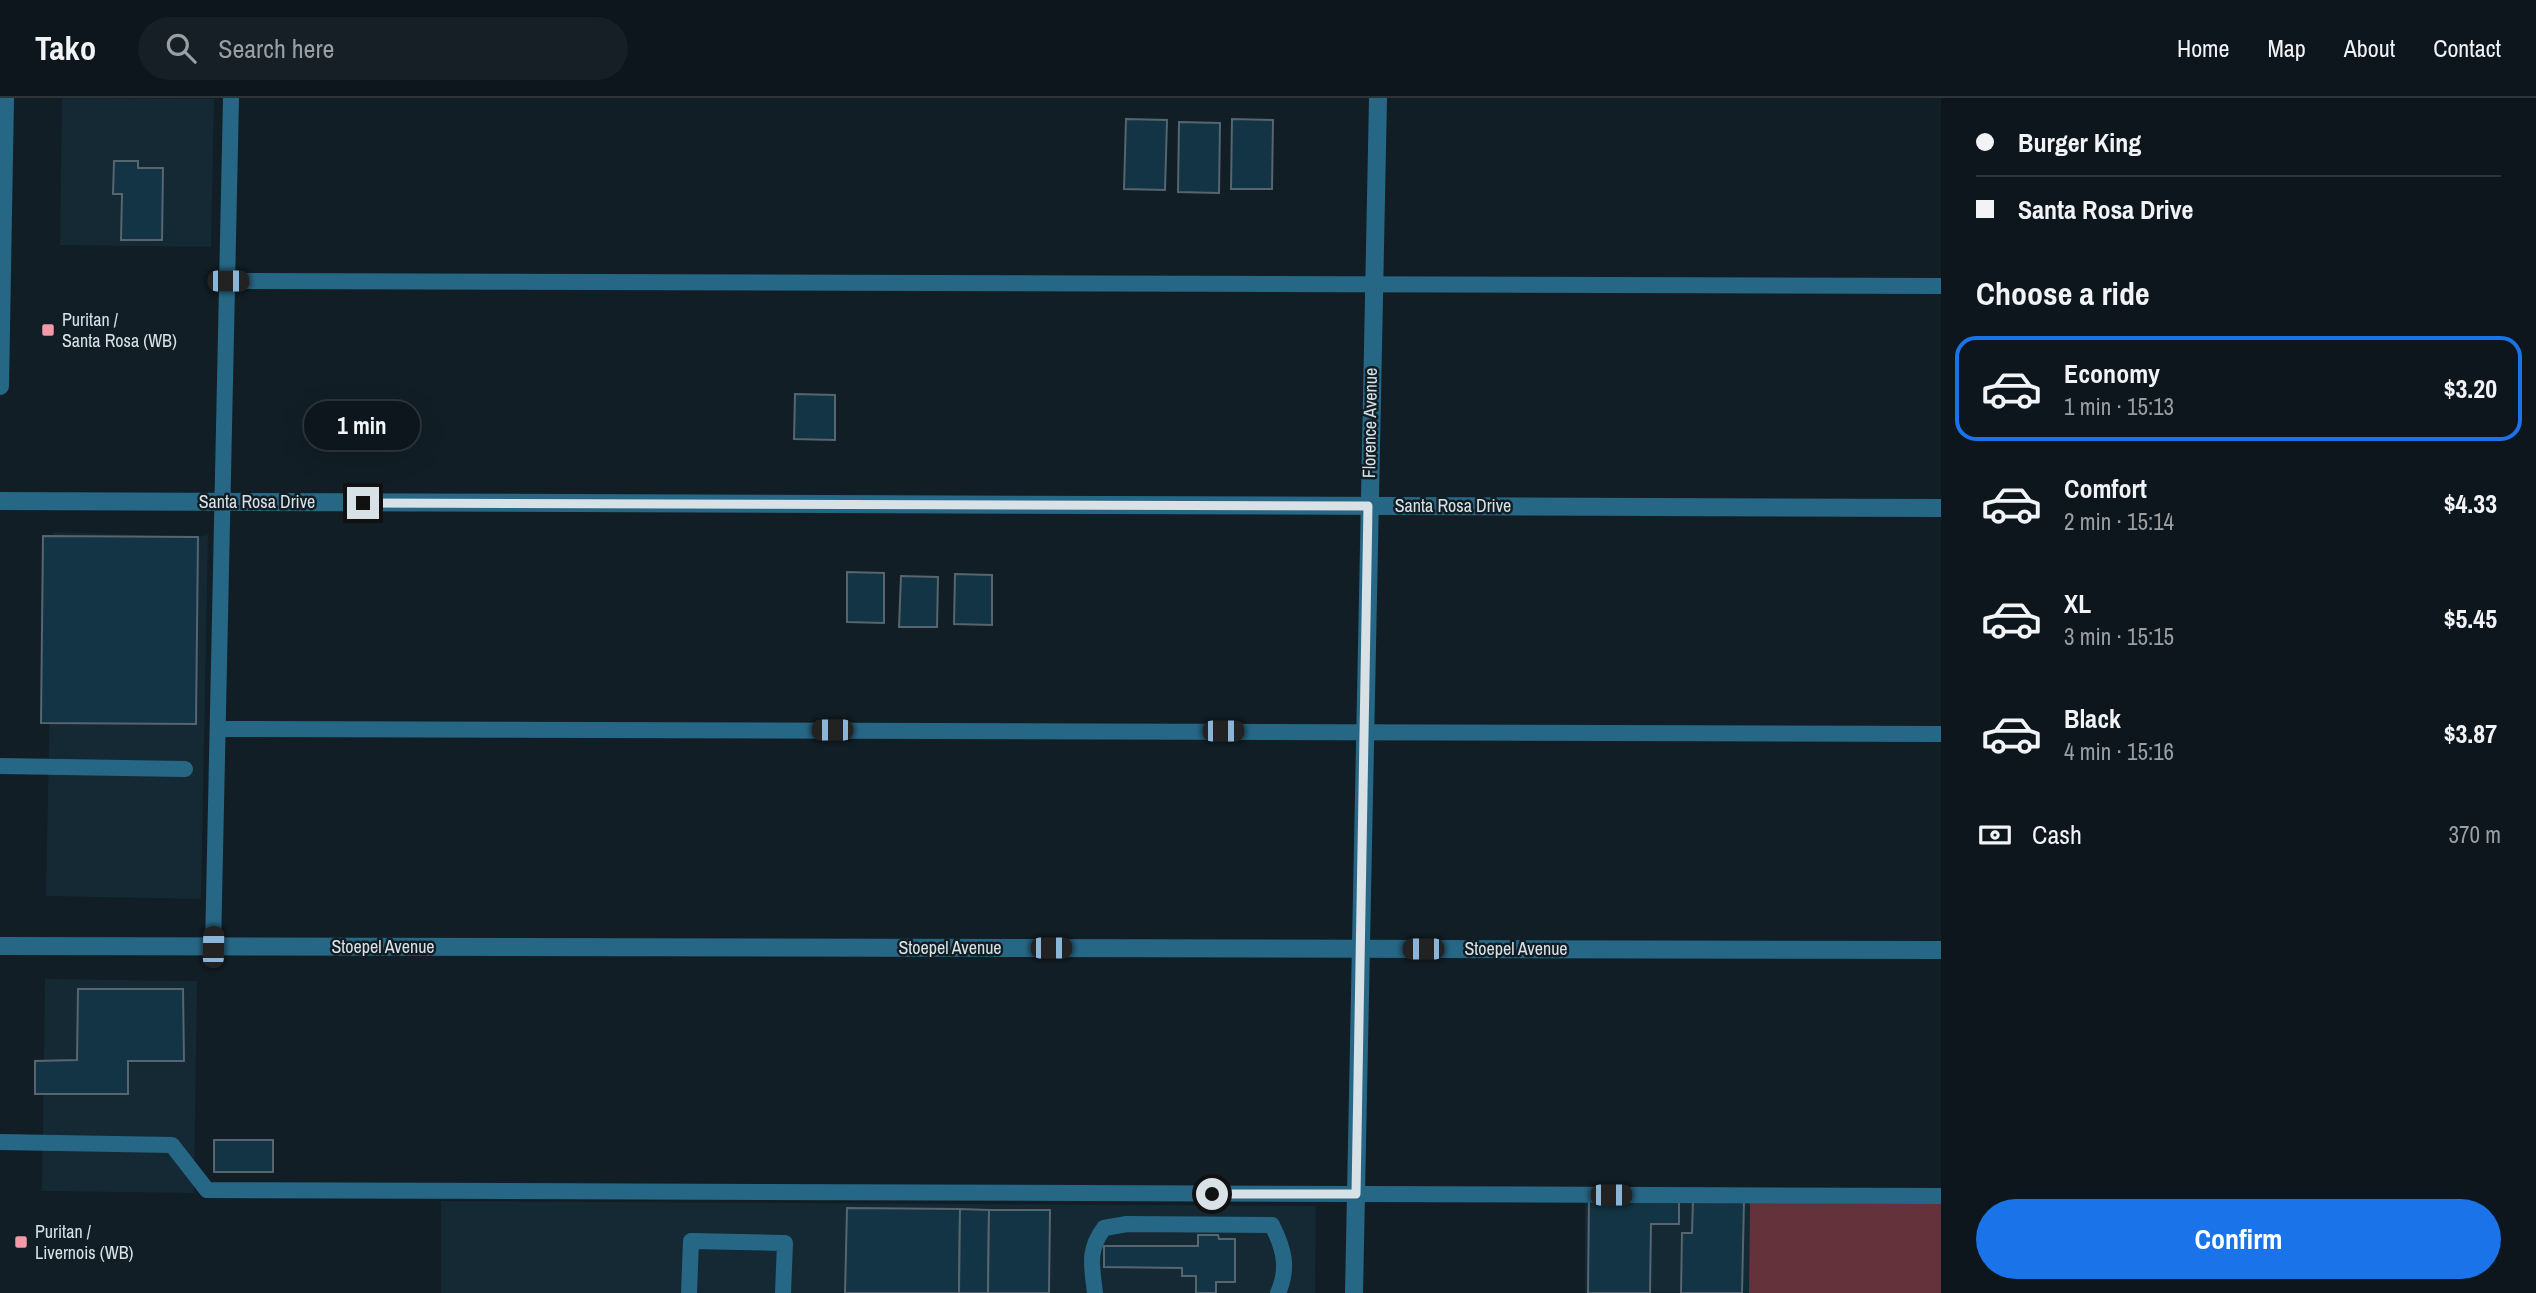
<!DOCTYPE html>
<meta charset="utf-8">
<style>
body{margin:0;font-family:"Archivo Narrow",sans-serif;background:#161f25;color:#f1f3f6;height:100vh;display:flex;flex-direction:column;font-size:26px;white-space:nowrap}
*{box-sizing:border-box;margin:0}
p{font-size:23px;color:#9a9fa3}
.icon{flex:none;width:38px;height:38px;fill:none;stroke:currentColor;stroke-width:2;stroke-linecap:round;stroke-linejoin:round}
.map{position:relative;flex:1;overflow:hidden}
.sheet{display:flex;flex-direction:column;background:#0d161c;width:595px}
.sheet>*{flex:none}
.hud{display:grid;align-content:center;height:154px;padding:0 35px;background:#0d161c}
.end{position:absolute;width:32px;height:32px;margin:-16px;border:9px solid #d8e1e6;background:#111;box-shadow:0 0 0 4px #111}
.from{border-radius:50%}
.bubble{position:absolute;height:49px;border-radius:24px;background:#0d161c;box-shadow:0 7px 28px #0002,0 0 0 2px #2d353b;font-size:23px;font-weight:700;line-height:49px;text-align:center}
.car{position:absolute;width:21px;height:42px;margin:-21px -10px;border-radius:9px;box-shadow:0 0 5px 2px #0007;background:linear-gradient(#222 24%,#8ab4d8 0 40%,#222 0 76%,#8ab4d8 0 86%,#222 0)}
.hud b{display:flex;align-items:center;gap:24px;height:66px;font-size:26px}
.hud b+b{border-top:2px solid #2d353b}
.hud i{width:18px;height:18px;background:#f1f3f6}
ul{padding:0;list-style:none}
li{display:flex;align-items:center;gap:21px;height:105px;margin:0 14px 10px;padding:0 21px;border:4px solid transparent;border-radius:21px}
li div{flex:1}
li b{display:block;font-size:26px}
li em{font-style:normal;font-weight:700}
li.on{border-color:#1a73e8}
li>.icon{width:63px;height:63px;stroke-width:1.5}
h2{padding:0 35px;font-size:32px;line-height:84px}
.pay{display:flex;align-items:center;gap:18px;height:77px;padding:0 35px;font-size:26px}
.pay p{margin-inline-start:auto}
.primary-button{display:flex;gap:14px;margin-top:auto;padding:14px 35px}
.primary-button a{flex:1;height:80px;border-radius:42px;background:#1a73e8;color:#fff;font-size:28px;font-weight:700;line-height:80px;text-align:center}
header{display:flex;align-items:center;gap:42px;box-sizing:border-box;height:98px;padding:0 35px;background:#0d161c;border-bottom:2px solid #2d353b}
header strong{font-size:33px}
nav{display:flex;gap:38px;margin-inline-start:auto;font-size:24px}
.search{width:490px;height:63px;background:#161f25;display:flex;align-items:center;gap:18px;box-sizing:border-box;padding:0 24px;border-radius:38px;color:#9a9fa3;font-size:26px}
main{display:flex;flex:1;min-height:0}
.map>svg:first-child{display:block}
.built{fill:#142933}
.green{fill:#64323b}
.building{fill:#133444;stroke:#56656e;stroke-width:2}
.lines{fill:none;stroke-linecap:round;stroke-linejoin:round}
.service{stroke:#276786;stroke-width:16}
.minor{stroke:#276786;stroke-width:18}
.tertiary{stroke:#276786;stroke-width:18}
.route{stroke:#d8e1e6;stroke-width:9}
.poi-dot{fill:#f39aa8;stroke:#111e25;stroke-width:2.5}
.labels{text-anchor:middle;stroke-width:5;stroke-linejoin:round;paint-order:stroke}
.poi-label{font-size:18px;fill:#d8e1e6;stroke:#111e25;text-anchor:start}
.street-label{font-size:18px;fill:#d8e1e6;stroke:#111e25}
</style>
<header>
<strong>Tako</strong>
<div class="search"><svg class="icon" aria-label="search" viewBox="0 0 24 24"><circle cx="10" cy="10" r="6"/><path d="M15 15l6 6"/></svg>Search here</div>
<nav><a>Home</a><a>Map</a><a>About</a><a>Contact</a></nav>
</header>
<main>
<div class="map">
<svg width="1941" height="1195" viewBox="0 0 1941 1195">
<rect width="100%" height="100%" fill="#111e25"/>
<g class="built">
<path d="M62 0 214 1 211 149 60 147Z"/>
<path d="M53 434 198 439 208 437 201 801 46 798Z"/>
<path d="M45 881 197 883 194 1095 42 1093Z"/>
<path d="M441 1103 1316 1108 1315 1195H441Z"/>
<path d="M1585 1103 1750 1104 1749 1195H1585Z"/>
</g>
<path class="green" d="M1750 1104 1941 1105V1195H1749Z"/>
<g class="building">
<path d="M1126 21 1167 22 1165 92 1124 91Z"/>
<path d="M1232 21 1273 22 1272 91H1231Z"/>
<path d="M1179 24 1220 25 1219 95 1178 94Z"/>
<path d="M114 63H138V70H163L162 142H121L122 96H113Z"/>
<path d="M795 296 835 297V342L794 341Z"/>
<path d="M43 438 198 439 196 626 41 625Z"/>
<path d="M847 474 884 475V525L847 524Z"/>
<path d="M955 476 992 477V527L954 526Z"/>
<path d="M901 478 938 479 937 529H899Z"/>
<path d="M78 891H183L184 963H128V996H35V963L77 962Z"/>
<rect x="214" y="1042" width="59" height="32"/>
<path d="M1589 1099 1679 1101V1126H1651L1650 1195H1588Z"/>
<path d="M1693 1101 1744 1102 1742 1195H1681L1682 1135H1692Z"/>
<path d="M847 1110 960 1111 959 1195H845Z"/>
<path d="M960 1111 989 1112 988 1195H959Z"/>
<path d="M989 1112H1050L1049 1195H988Z"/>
<path d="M1198 1137H1218L1219 1141H1235V1184H1216V1195H1196V1178H1182V1170L1104 1169V1148H1198Z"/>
</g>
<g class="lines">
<g class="service">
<path d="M228 183 1941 188"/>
<path d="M218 631 1941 636"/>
<path d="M0 668 185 671"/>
<path d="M213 849 231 0"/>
<path d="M0 1044 172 1047 207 1092 1941 1098"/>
<path d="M689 1195 691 1143 785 1145 783 1195"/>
<path d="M1095 1195C1092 1168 1087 1153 1104 1130L1127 1126 1272 1127C1284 1151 1289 1170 1278 1195"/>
</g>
<g class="minor">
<path d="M0 403 1941 410"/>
<path d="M0 848 1941 852"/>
<path d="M1354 1195 1378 0"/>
</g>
<path class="tertiary" d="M0 288 5 0"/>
</g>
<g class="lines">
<path class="route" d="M363 405 1368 408 1356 1096H1212"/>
</g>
<g class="poi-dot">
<rect x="41" y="225" width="14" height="14" rx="3.5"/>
<rect x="14" y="1137" width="14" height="14" rx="3.5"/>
</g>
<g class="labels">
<g class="poi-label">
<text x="62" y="228">Puritan /<tspan x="62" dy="21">Santa Rosa (WB)</tspan></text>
<text x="35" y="1140">Puritan /<tspan x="35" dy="21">Livernois (WB)</tspan></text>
</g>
<g class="street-label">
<text transform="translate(1370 325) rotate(-89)" y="6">Florence Avenue</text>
<text x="257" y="410">Santa Rosa Drive</text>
<text x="1453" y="414">Santa Rosa Drive</text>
<text x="383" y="855">Stoepel Avenue</text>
<text x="950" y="856">Stoepel Avenue</text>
<text x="1516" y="857">Stoepel Avenue</text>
</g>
</g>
</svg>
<i class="end from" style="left:1212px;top:1096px"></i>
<i class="end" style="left:363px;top:405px"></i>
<div class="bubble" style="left:304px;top:303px;width:116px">1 min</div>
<i class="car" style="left:228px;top:183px;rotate:90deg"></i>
<i class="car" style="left:832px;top:632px;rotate:270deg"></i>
<i class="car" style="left:1223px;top:633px;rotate:90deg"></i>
<i class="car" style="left:213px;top:849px;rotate:1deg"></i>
<i class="car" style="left:1051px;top:850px;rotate:90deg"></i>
<i class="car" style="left:1423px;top:851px;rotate:270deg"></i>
<i class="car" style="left:1611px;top:1097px;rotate:90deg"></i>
</div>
<section class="sheet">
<div class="hud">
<b><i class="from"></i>Burger King</b>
<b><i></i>Santa Rosa Drive</b>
</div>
<h2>Choose a ride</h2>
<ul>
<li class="on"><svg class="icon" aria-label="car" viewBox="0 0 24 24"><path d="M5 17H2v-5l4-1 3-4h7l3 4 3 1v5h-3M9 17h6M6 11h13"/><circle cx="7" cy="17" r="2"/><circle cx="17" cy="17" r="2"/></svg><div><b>Economy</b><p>1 min · 15:13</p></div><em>$3.20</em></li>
<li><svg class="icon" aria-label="car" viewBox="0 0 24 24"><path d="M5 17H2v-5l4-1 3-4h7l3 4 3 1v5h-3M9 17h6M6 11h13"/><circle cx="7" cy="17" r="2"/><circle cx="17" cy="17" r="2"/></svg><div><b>Comfort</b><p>2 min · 15:14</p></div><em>$4.33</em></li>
<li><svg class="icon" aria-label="car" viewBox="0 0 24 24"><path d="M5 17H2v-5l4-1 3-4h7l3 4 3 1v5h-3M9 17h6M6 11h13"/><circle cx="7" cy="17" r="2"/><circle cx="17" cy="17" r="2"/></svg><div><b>XL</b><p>3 min · 15:15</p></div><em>$5.45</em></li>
<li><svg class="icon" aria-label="car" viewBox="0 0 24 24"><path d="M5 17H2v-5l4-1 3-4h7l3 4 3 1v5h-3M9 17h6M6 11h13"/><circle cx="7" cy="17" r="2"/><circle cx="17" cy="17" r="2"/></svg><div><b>Black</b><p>4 min · 15:16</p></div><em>$3.87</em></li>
</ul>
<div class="pay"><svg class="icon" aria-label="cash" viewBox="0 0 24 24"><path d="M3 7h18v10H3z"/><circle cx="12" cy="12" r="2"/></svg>Cash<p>370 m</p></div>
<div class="primary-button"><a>Confirm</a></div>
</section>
</main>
